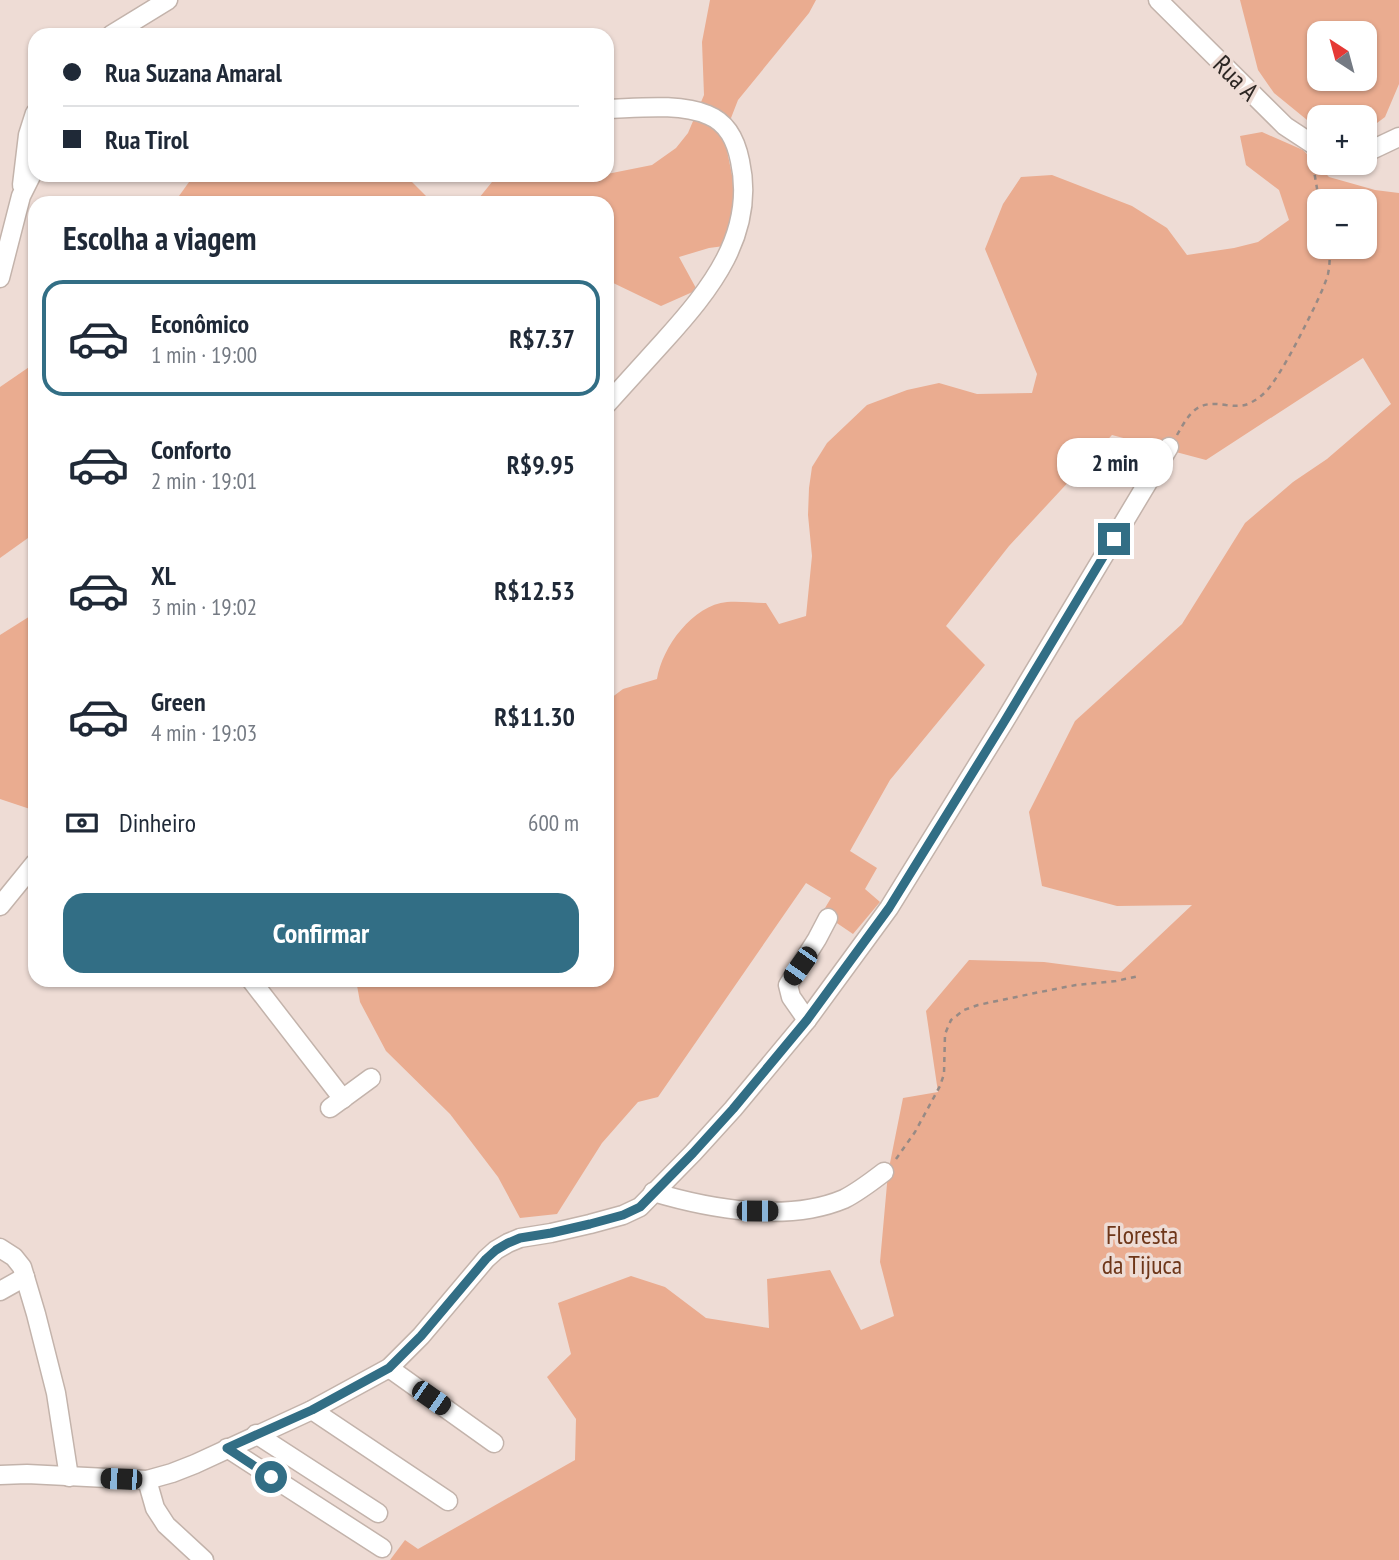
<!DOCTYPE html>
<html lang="pt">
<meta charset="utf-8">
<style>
body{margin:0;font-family:"PT Sans Narrow",sans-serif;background:#f2f2f3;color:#1f2937;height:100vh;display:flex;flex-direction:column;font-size:26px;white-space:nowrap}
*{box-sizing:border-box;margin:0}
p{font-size:23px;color:#747a83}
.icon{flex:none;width:38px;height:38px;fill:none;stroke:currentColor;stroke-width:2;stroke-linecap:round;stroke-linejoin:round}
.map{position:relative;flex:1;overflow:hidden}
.drawer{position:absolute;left:28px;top:196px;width:586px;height:791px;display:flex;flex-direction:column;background:#fff;border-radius:21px;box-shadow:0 2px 5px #0004}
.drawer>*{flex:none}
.top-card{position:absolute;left:28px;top:28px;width:586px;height:154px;border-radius:21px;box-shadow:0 2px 5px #0004;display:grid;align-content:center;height:154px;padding:0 35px;background:#fff}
.needle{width:46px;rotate:324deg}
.tools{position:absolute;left:1307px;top:21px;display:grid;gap:14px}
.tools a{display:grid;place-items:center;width:70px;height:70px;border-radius:14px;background:#fff;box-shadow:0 2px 5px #0004;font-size:35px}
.end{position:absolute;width:32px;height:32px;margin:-16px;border:9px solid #326e85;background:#fff;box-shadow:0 0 0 4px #fff}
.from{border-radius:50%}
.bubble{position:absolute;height:49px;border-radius:21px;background:#fff;box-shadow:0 2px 5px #0004;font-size:23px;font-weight:600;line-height:49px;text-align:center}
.car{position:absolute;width:21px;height:42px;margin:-21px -10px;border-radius:9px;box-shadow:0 0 5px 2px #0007;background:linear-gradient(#222 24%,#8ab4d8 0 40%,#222 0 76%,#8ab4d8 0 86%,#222 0)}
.top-card b{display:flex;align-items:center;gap:24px;height:66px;font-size:26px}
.top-card b+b{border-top:2px solid #e0e1e3}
.top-card i{width:18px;height:18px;background:#1f2937}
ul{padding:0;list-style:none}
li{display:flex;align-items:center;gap:21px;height:116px;margin:0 14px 10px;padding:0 21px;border:4px solid transparent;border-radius:21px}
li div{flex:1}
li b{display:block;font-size:26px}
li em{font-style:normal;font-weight:600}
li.on{border-color:#326e85}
li>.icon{width:63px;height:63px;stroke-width:1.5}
h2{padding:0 35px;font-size:32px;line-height:84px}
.pay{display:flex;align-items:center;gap:18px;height:77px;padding:0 35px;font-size:26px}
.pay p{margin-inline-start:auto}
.button{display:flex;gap:14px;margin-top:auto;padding:14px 35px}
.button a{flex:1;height:80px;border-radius:21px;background:#326e85;color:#fff;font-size:28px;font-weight:600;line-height:80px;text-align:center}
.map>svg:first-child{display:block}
.green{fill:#eaac90;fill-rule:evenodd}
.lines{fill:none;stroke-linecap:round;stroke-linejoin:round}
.street-casing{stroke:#c3b3ab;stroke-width:21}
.path{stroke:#978a85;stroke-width:2.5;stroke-dasharray:5 5;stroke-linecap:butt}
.street{stroke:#fff;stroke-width:18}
.route{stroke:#326e85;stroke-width:9}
.labels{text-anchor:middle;stroke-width:7;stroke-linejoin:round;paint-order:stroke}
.street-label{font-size:26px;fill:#2e2825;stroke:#eedcd5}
.park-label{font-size:26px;fill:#6e3619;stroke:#eedcd5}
</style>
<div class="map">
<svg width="1399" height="1560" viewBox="0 0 1399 1560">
<rect width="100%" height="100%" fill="#eedcd5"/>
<g class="green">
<path d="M710 0H816L809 13 738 100 724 136 741 219 732 245 709 248 679 257 697 290 661 306 607 280V203H475L496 177 507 175H607V174L652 165 676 148 688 133 704 95 702 42Z"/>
<path d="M1240 0H1399V84L1385 117 1365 132V117H1320L1319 126 1312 124 1274 93 1258 70ZM1365 33V79H1320V33Z"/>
<path d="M1262 132 1303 150 1329 177 1375 190 1399 193V1560H390L405 1540 418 1549 575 1460 576 1419 547 1377 571 1354 558 1303 631 1276 665 1287 706 1318 769 1328 767 1279 830 1270 861 1330 894 1316 880 1262 888 1173 903 1098 938 1092 926 1011 969 960 1044 962 1121 972 1192 905 1117 906 1042 886 1029 812 1075 721 1182 624 1245 523 1293 482 1327 459 1391 404 1363 358 1206 460 1112 435 1009 546 946 626 985 665 890 780 850 851 877 868 865 889 880 902 853 934 822 913 831 898 806 883 658 1097 638 1102 602 1143 557 1214 520 1218 498 1177 450 1114 386 1051 360 1002 356 980H607V701L623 689 657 679C662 647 693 605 727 602 740 601 754 603 766 603L779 624 806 616 812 556 808 515 809 488 812 467 827 443 867 405 907 390 939 383 977 394 1032 393 1037 374 985 249 1003 204 1021 177 1052 175 1132 206 1167 228 1187 255 1234 248 1258 242 1289 220 1279 190 1246 165 1240 136ZM1320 201H1365V247H1320Z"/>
<path d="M194 175H388L412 182 433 203H174Z"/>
<path d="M35 363V533L0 558V387Z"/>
<path d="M35 613V805L30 809 0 799V635Z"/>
</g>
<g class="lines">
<defs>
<g id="street">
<path d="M1158 0 1285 126 1320 149"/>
<path d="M111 35 168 0"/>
<path d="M607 109C638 108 680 103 708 115 728 123 736 141 740 161 756 234 710 290 664 341 645 362 626 383 607 404"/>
<path d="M1365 153 1399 137"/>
<path d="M22 185 28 135 35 113"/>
<path d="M0 278 21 196 35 168"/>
<path d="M0 906 35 863"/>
<path d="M251 980 343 1099"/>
<path d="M807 1020 791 997 788 985 817 939 828 918"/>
<path d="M330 1108 371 1078"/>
<path d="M653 1192C710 1209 787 1223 844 1199 858 1192 871 1182 884 1172"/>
<path d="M0 1248 14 1257 22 1267 36 1314 56 1393 69 1477"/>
<path d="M0 1291 25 1277"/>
<path d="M389 1368 494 1443"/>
<path d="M312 1410 448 1501"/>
<path d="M256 1434 378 1513"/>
<path d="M227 1448 382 1548"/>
<path d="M0 1475 27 1474 147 1480 172 1473 195 1464 312 1410 389 1368 421 1336 486 1259 496 1250 508 1243 520 1238 551 1233 590 1224 623 1215 640 1207 693 1153 733 1109 807 1020 889 908 1004 722 1169 447"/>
<path d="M147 1480 155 1508 166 1525 204 1560"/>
</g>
</defs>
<use href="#street" class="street-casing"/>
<g class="path">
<path d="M1313 165 1320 206"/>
<path d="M1177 435C1190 412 1197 400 1226 405 1235 406 1244 407 1252 402 1260 398 1267 391 1272 384 1288 361 1301 334 1314 308 1319 297 1325 285 1328 274 1330 264 1330 256 1329 247"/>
<path d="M896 1159 915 1132 940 1086 944 1074 945 1034 951 1020 964 1010 978 1005 1035 993 1076 985 1116 981 1139 976"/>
</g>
<use href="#street" class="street"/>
</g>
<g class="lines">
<path class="route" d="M271 1477 227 1448 312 1410 389 1368 421 1336 486 1259 496 1250 508 1243 520 1238 551 1233 590 1224 623 1215 640 1207 693 1153 733 1109 807 1020 889 908 1004 722 1114 539"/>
</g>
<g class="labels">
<g class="street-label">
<text transform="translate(1236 78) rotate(45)" y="9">Rua A</text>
</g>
<g class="park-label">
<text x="1142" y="1244">Floresta<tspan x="1142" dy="30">da Tijuca</tspan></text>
</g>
</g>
</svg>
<div class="tools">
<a><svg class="needle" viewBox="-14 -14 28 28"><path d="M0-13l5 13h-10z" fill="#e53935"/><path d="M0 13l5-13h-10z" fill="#747a83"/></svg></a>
<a>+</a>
<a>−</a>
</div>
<i class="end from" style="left:271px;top:1477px"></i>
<i class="end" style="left:1114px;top:539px"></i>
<div class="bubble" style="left:1057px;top:438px;width:116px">2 min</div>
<i class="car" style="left:800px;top:966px;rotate:215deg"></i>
<i class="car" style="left:757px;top:1211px;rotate:90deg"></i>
<i class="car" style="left:431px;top:1398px;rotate:125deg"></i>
<i class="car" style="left:121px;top:1479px;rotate:272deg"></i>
<div class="top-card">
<b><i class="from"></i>Rua Suzana Amaral</b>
<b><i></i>Rua Tirol</b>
</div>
<section class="drawer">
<h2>Escolha a viagem</h2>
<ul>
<li class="on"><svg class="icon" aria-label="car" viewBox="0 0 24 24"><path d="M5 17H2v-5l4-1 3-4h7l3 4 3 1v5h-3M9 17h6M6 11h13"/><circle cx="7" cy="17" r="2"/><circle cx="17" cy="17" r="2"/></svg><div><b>Econômico</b><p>1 min · 19:00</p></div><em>R$7.37</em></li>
<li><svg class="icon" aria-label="car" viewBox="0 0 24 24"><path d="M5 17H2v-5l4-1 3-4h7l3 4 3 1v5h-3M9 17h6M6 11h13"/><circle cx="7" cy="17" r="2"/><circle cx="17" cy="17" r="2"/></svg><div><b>Conforto</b><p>2 min · 19:01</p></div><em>R$9.95</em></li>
<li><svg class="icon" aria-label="car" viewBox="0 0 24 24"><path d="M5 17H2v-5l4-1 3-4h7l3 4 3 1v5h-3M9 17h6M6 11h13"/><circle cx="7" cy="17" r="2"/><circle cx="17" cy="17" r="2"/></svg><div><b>XL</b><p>3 min · 19:02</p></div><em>R$12.53</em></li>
<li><svg class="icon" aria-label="car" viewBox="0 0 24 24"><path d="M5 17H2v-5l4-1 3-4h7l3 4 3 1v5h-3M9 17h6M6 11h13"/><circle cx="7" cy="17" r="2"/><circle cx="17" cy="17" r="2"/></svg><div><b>Green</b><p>4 min · 19:03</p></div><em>R$11.30</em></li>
</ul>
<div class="pay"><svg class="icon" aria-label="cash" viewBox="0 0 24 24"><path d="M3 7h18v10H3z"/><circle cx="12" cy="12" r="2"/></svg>Dinheiro<p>600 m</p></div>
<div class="button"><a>Confirmar</a></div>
</section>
</div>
